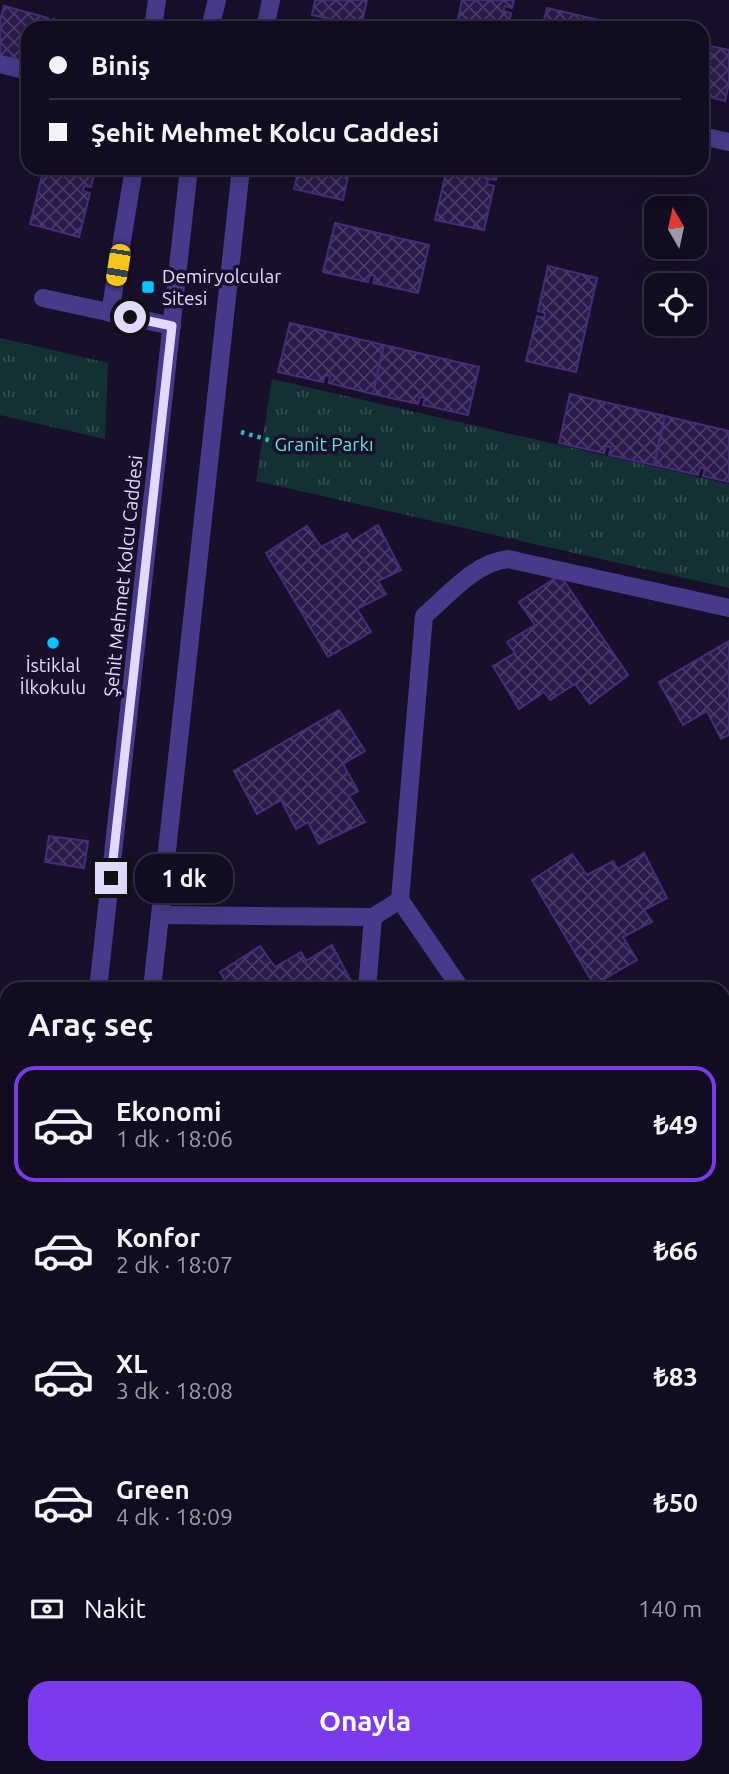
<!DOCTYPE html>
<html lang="tr">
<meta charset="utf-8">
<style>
body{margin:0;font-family:Ubuntu,sans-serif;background:#1b1529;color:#f1f3f6;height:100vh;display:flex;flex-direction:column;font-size:26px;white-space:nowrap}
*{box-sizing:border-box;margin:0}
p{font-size:23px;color:#9c9ba5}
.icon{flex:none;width:38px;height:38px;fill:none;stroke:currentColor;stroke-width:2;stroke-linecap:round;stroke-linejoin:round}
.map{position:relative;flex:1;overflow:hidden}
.side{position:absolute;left:0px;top:982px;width:730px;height:793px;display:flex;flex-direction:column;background:#120c20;border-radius:21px 21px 0 0;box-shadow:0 7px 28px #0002,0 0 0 2px #312c3e}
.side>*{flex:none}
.hud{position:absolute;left:21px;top:21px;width:688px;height:154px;border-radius:21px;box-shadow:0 7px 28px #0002,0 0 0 2px #312c3e;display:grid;align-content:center;height:154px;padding:0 28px;background:#120c20}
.needle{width:46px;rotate:351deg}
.buttons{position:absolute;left:644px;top:196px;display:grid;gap:14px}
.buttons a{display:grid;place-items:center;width:63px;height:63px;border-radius:14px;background:#120c20;box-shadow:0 7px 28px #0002,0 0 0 2px #312c3e;font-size:35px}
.end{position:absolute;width:32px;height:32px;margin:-16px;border:9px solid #e2d9ff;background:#111;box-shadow:0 0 0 4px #111}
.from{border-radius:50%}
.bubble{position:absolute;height:49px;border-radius:21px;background:#120c20;box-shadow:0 7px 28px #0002,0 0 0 2px #312c3e;font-size:23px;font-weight:600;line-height:49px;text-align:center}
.car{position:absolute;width:21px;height:42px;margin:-21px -10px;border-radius:9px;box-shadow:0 0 5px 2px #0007;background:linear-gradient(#f5c518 24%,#345 0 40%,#f5c518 0 76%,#345 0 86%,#f5c518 0)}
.hud b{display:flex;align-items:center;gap:24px;height:66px;font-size:26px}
.hud b+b{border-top:2px solid #312c3e}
.hud i{width:18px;height:18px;background:#f1f3f6}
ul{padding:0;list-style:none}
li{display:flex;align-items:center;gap:21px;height:116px;margin:0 14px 10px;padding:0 14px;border:4px solid transparent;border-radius:21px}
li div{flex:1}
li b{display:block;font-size:26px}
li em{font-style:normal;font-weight:600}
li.current{border-color:#7c3aed}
li>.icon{width:63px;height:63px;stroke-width:1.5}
h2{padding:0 28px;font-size:32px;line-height:84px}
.pay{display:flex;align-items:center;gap:18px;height:77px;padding:0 28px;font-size:26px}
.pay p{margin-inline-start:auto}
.primary-button{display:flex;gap:14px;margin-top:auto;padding:14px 28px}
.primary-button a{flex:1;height:80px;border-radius:21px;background:#7c3aed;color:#fff;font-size:28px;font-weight:600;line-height:80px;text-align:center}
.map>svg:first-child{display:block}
.grass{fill:url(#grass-tufts)}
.building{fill:url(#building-cross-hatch);stroke:#452d79;stroke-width:2}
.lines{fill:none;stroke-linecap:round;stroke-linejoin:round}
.path{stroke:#2cb6c0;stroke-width:4.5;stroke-dasharray:3.5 5;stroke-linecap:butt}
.minor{stroke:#473a8b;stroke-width:18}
.tertiary{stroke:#473a8b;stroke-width:18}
.route{stroke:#e2d9ff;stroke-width:9}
.poi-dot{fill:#05c6ff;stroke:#18102a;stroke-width:2.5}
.labels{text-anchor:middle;stroke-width:7;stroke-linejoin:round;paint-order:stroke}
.poi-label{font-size:19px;fill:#e2d9ff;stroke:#18102a;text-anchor:start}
.park-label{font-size:19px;fill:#60e4d4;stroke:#18102a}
.street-label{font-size:19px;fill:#e2d9ff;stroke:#18102a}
</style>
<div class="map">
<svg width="729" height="1774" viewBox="0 0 729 1774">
<defs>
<pattern id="grass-tufts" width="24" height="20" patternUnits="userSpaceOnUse" patternTransform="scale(1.75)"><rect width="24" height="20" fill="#133135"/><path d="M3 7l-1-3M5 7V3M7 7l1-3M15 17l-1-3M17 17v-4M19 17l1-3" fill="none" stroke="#354e53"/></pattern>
<pattern id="building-cross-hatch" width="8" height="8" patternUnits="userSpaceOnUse" patternTransform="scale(1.75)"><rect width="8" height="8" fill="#2b1b4c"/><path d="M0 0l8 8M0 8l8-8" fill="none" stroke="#493c67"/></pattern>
</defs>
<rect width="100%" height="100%" fill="#18102a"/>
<g class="grass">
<path d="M0 338 108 363 105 439 0 415Z"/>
<path d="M272 379 729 484V588L256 481Z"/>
</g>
<g class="building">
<path d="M315 0H367L361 26 312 15Z"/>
<path d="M462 0H514L512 8 505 6 503 11 511 13 508 28H456Z"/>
<path d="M4 6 48 18 46 25 51 27 53 19 87 28H28V65L0 57V20Z"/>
<path d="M547 8 633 28H542Z"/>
<path d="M702 44 729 50V83L725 101 702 95Z"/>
<path d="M44 168H96L91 187 84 186 83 191 90 193 79 237 30 224Z"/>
<path d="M299 168H350L343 200 294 189Z"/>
<path d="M447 168H498L496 180 488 179 487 184 494 186 484 230 435 220Z"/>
<path d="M335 223 429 245 418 293 373 283 375 276 370 275 368 282 323 272Z"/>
<path d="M548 266 597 278 576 372 526 361 537 316 544 318 545 313 538 311Z"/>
<path d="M290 323 384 345 373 394 329 383 330 376 325 375 323 382 278 372Z"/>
<path d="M384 345 479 367 468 415 423 405 425 398 420 397 418 404 373 394Z"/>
<path d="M570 394 665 416 654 465 609 455 611 447 606 446 604 453 559 443Z"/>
<path d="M665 416 729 431V482L703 476 705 469 700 467 698 475 654 465Z"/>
<path d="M378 525 401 570 378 581 386 594 357 609 371 632 328 657 266 553 307 526 321 547 347 533 352 541Z"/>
<path d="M560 575 628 675 590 704 575 684 550 700 544 692 519 709 493 666 515 653 507 642 535 625 519 602Z"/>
<path d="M729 641V735L721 739 707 711 683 725 659 682Z"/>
<path d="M339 710 365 751 343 764 358 791 349 796 365 822 319 844 308 822 296 829 281 800 257 814 234 771Z"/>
<path d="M49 836 88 841 84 868 45 862Z"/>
<path d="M644 853 667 898 644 910 652 922 623 937 637 960 594 985 532 880 572 854 587 875 613 861 618 869Z"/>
<path d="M332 945 355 989H230L220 972 260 946 275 967 301 952 306 961Z"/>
<path d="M723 1075 729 1088V1128L723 1131 729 1144 723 1147Z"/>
<path d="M7 1390V1543L0 1547V1394Z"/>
</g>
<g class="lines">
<path class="path" d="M241 432 293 447"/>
<g class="minor">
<path d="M153 28 157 0"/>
<path d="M0 64 28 71"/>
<path d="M702 136 729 142"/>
<path d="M43 298 172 326"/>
<path d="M110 313 134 168"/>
<path d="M400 900 461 989"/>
<path d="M160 915 373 917 400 900 424 616C450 594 474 563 508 559L729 608"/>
<path d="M367 989 373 917"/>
<path d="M723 1363 729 1372"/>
<path d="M0 1375 7 1371"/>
<path d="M0 1586 7 1587"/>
<path d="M140 1774 159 1770 180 1774"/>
<path d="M451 1774 452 1768"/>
</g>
<g class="tertiary">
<path d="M210 28 217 0"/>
<path d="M265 28 271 0"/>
<path d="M98 989 189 168"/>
<path d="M152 989 241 168"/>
<path d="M0 1275 7 1277"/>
<path d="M188 1774V1768"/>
<path d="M237 1774V1768"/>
</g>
</g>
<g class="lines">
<path class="route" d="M111 878 172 326 130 317"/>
</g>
<g class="poi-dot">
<rect x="141" y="280" width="14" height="14" rx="3.5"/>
<circle cx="53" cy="643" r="7"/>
</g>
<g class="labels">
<g class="poi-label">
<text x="162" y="283">Demiryolcular<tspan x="162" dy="22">Sitesi</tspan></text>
<text x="53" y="672" text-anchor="middle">İstiklal<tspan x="53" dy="22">İlkokulu</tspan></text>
</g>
<g class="park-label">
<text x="324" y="451">Granit Parkı</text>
</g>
<g class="street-label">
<text transform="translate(123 576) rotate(-84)" y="7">Şehit Mehmet Kolcu Caddesi</text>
</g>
</g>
</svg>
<div class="buttons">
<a><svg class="needle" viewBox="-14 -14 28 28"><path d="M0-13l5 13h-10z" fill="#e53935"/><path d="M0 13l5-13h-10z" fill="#9c9ba5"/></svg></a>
<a><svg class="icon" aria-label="locate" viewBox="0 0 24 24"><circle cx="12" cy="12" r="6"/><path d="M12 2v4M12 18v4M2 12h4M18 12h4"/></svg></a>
</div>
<i class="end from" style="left:130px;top:317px"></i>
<i class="end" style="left:111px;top:878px"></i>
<div class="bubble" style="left:135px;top:854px;width:98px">1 dk</div>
<i class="car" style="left:118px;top:265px;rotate:189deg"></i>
<div class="hud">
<b><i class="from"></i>Biniş</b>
<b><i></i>Şehit Mehmet Kolcu Caddesi</b>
</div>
<section class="side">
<h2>Araç seç</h2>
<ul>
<li class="current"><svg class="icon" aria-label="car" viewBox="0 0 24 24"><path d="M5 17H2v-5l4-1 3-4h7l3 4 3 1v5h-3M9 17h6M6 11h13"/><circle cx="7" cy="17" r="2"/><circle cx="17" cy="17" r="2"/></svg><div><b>Ekonomi</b><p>1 dk · 18:06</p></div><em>₺49</em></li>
<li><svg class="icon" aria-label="car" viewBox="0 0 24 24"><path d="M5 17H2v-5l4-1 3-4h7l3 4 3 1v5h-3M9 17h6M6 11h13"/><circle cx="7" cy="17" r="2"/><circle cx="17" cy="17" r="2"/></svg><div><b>Konfor</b><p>2 dk · 18:07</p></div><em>₺66</em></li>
<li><svg class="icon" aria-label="car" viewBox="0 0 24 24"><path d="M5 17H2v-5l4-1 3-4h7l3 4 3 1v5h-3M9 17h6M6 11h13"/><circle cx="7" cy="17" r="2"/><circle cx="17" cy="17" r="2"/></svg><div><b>XL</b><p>3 dk · 18:08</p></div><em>₺83</em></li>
<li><svg class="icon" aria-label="car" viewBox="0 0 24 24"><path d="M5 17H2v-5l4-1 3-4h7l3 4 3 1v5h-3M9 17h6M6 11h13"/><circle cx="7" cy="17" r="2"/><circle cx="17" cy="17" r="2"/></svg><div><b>Green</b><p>4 dk · 18:09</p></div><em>₺50</em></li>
</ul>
<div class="pay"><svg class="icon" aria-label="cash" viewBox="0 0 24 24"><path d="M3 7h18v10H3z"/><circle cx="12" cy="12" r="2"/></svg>Nakit<p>140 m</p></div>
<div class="primary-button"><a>Onayla</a></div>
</section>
</div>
